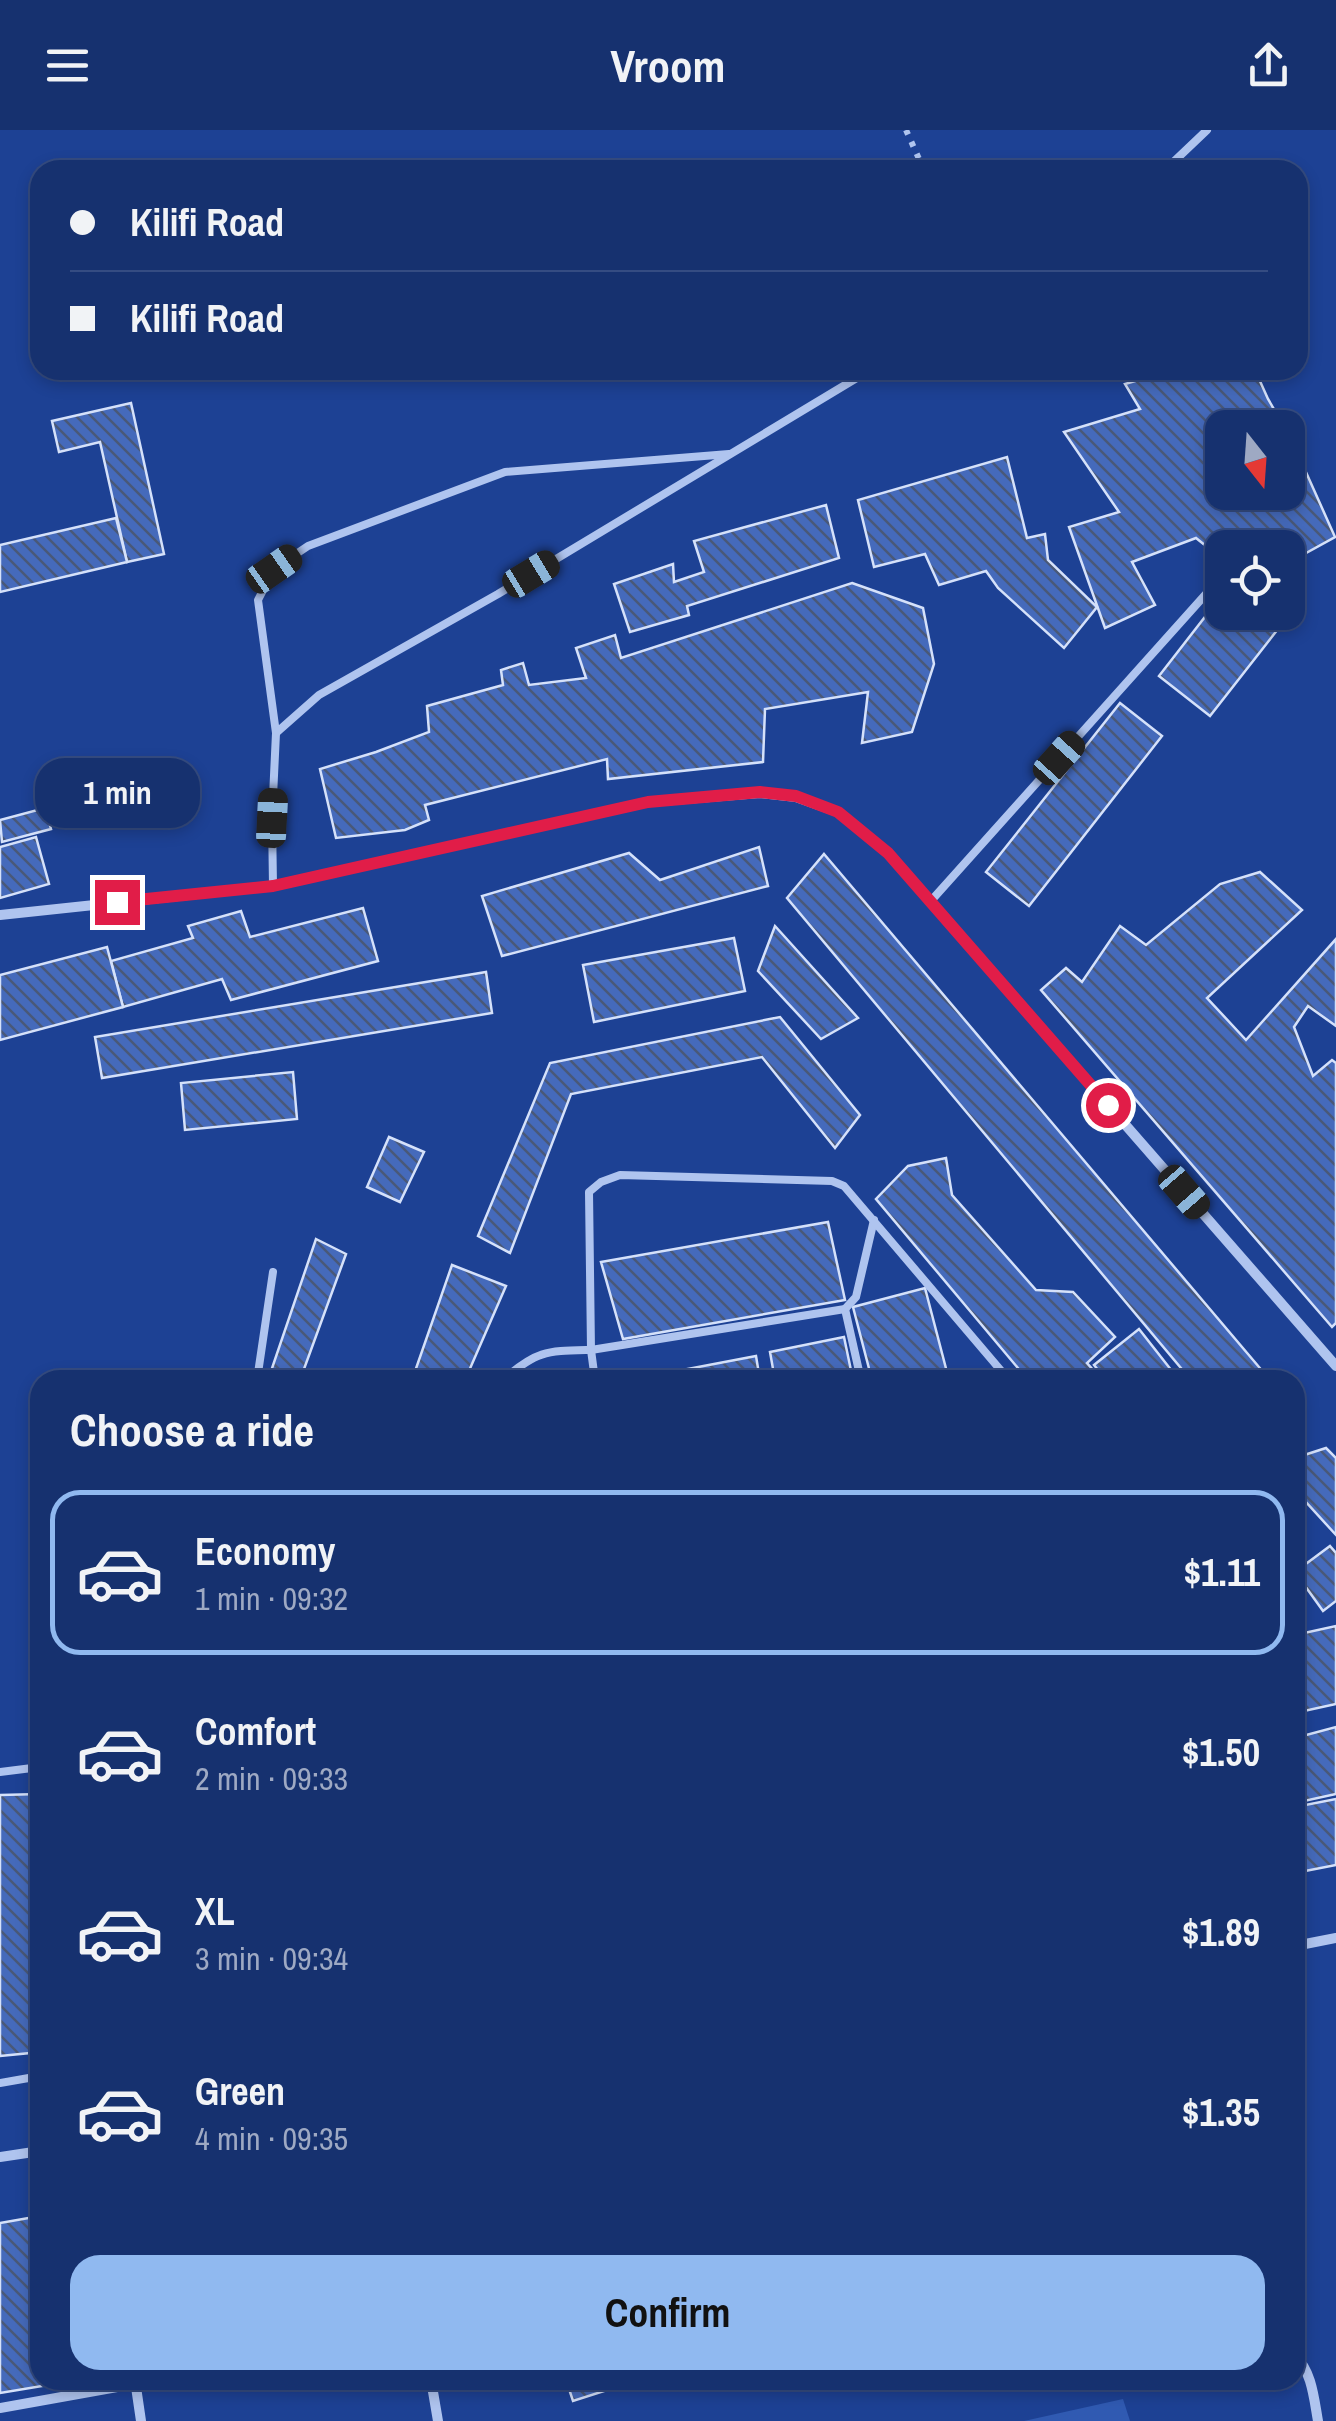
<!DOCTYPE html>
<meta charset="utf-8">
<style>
body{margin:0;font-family:"Archivo Narrow",sans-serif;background:#1f3974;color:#f1f3f6;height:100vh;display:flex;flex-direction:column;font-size:38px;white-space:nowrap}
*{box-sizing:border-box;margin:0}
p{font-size:32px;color:#9ea9c3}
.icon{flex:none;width:55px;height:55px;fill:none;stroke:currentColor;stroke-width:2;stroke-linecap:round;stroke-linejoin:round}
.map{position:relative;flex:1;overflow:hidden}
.panel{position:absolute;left:30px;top:1240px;width:1275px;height:1020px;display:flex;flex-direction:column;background:#16316f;border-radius:30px;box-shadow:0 5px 15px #0003,0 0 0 2px #354c82}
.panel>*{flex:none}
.hud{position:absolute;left:30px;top:30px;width:1278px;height:220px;border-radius:30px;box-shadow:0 5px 15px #0003,0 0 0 2px #354c82;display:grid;align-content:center;height:220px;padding:0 40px;background:#16316f}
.needle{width:65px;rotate:163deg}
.tools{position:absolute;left:1205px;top:280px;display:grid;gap:20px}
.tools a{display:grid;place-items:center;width:100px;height:100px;border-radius:20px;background:#16316f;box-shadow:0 5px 15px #0003,0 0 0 2px #354c82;font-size:50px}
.end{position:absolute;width:45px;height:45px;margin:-22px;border:12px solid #e11d48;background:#fff;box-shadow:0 0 0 5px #fff}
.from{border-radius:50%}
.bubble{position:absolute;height:70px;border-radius:30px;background:#16316f;box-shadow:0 5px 15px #0003,0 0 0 2px #354c82;font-size:32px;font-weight:700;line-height:70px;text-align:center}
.car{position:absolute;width:30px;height:60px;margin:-30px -15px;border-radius:12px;box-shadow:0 0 8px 2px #0007;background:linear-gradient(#222 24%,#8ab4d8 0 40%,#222 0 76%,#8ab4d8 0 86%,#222 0)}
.hud b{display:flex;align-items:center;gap:35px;height:95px;font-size:38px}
.hud b+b{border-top:2px solid #354c82}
.hud i{width:25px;height:25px;background:#f1f3f6}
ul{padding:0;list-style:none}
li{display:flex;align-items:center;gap:30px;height:165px;margin:0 20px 15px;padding:0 20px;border:5px solid transparent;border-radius:30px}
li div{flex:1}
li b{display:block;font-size:38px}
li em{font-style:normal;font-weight:700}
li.active{border-color:#90b9f0}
li>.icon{width:90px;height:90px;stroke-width:1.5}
h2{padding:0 40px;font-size:45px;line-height:120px}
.button{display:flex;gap:20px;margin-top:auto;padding:20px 40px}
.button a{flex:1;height:115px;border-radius:30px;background:#90b9f0;color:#111;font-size:40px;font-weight:700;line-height:115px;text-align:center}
header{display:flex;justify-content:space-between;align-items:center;height:130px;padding:0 40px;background:#16316f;font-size:45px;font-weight:700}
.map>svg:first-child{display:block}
.green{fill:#305ab2}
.building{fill:url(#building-back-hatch);stroke:#d5e1fa;stroke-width:2.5}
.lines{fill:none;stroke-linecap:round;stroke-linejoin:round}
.path{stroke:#afc4ef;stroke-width:6;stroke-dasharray:5 8;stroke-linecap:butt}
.lane{stroke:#afc4ef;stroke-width:8}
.street{stroke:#afc4ef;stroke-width:10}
.route{stroke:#e11d48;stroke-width:12}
</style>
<header><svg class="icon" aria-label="menu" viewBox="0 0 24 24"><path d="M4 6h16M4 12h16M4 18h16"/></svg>Vroom<svg class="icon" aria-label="share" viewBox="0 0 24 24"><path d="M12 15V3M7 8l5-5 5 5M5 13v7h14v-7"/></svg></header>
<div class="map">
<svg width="1336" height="2291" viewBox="0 0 1336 2291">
<defs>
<pattern id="building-back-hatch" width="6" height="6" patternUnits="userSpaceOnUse" patternTransform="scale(2.5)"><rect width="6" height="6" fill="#456abb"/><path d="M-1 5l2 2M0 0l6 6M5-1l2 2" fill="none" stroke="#495878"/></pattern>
</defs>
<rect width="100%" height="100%" fill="#1d4194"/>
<path class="green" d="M1123 2269 1130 2291H1024Z"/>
<g class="building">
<path d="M1172 240H1255L1268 269 1285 298H1222V362H1288V302L1335 407 1288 433V418H1222V429L1196 408 1132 432 1155 475 1105 498 1069 397 1119 382 1064 302 1140 279 1125 254Z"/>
<path d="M131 273 164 424 127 432 100 312 59 322 52 291Z"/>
<path d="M1007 327 1027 408 1045 404 1048 430 1097 477 1064 518 998 458 986 441 939 455 925 424 874 437 858 370Z"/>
<path d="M826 375 839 428 687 476 689 485 630 502 614 454 673 434 674 452 704 442 694 411Z"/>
<path d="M116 388 127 432 0 462V415Z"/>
<path d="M852 453 923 478 934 534 912 602 862 613 868 562 765 579 763 632 608 649 607 629 425 675 429 690 405 700 336 708 320 639 376 622 429 602 427 576 503 555 501 540 523 533 529 555 586 548 576 518 615 505 621 528Z"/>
<path d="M1222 465V482H1256L1278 499 1210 586 1159 546Z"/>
<path d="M1120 573 1162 606 1029 776 986 742Z"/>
<path d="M45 678 51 699 2 712 0 690Z"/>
<path d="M36 707 49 754 0 768V717Z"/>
<path d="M759 717 768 756 502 826 482 766 629 723 660 750Z"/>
<path d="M824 724 1270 1250H1191L787 768Z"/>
<path d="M1260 742 1302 780 1207 868 1246 910 1336 809V896L1308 876 1294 897 1313 946 1332 930 1336 933V1193L1332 1197 1041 860 1066 838 1082 852 1120 796 1146 815 1220 754Z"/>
<path d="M363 778 378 831 231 870 222 849 123 877 111 831 193 808 188 796 241 781 250 807Z"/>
<path d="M775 796 858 888 821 909 758 841Z"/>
<path d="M734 808 745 861 594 892 583 835Z"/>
<path d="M107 817 123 877 0 910V845Z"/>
<path d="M486 842 492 883 102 948 95 907Z"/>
<path d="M780 887 860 985 835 1018 762 927 571 964 510 1123 478 1106 550 933Z"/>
<path d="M293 942 297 989 185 1000 181 953Z"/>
<path d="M389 1007 424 1022 400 1072 367 1057Z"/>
<path d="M946 1028 952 1065 1036 1160 1073 1162 1115 1207 1087 1233 1102 1250H1028L876 1069 908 1036Z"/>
<path d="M828 1092 845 1170 623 1209 601 1132Z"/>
<path d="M316 1109 346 1124 300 1250H268Z"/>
<path d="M452 1135 506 1156 465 1250H412Z"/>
<path d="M925 1158 949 1250H872L853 1177Z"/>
<path d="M1139 1199 1179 1250H1106L1094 1235Z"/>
<path d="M844 1207 853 1250H775L770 1222Z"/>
<path d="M756 1226 760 1250H630Z"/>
<path d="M1326 1318 1336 1328V1405L1295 1360V1328Z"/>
<path d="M1330 1416 1336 1423V1471L1323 1481 1295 1442Z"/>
<path d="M1336 1496V1574L1295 1583V1505Z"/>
<path d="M1336 1597V1664L1295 1673V1608Z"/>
<path d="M40 1664V1922L0 1926V1665Z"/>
<path d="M1336 1669V1735L1295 1743V1677Z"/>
<path d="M40 2086V2250H78L0 2263V2093Z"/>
<path d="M566 2250H621L623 2255 573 2271Z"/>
</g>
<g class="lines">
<path class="path" d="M906 0 924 40"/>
<g class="lane">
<path d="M1165 40 1207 0"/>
<path d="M276 603 258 470 274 439 308 416 505 342 729 324"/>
<path d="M273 756 272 688 276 603 319 565 498 464 870 240"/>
<path d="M930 772 1214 455"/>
<path d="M845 1179 861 1250"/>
<path d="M257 1250 273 1142"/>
<path d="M503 1250C537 1220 547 1221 591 1220L845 1179 856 1167 874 1090"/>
<path d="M595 1250 591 1220 589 1062 601 1052 620 1045 832 1051 844 1056 1009 1250"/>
<path d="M0 1642 40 1637"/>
<path d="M0 1953 40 1946"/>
</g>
<g class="street">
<path d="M0 785 273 756 648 672 760 663 796 667 838 682 888 723 1336 1236"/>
<path d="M1295 1816 1336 1808"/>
<path d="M0 2027 40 2021"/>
<path d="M1295 2226C1312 2241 1314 2269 1318 2291"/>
<path d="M135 2250 141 2291"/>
<path d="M431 2250 438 2291"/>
<path d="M0 2278 156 2250"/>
</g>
</g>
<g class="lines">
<path class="route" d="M117 772 273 756 648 672 760 662 796 666 838 682 888 723 1108 975"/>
</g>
</svg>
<div class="tools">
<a><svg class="needle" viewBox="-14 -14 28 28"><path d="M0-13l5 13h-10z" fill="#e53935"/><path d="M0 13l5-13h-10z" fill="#9ea9c3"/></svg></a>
<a><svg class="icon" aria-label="locate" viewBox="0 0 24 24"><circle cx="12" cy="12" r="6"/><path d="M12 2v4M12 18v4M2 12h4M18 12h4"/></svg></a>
</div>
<i class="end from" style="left:1108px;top:975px"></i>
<i class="end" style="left:117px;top:772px"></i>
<div class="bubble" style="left:35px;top:628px;width:165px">1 min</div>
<i class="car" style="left:274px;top:439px;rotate:55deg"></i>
<i class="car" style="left:531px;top:444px;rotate:59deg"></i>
<i class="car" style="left:1059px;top:628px;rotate:42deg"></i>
<i class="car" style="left:272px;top:688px;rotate:3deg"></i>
<i class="car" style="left:1184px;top:1062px;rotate:139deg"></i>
<div class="hud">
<b><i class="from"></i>Kilifi Road</b>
<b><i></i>Kilifi Road</b>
</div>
<section class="panel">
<h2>Choose a ride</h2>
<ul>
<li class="active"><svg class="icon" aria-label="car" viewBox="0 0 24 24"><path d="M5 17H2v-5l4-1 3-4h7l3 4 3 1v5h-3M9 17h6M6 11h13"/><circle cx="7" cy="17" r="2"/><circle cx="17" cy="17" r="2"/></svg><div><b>Economy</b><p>1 min · 09:32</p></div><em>$1.11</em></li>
<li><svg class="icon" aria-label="car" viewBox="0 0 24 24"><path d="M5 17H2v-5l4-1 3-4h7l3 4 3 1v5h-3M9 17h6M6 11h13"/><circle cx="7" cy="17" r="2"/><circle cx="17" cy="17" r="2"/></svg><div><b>Comfort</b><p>2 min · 09:33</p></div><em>$1.50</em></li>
<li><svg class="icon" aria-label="car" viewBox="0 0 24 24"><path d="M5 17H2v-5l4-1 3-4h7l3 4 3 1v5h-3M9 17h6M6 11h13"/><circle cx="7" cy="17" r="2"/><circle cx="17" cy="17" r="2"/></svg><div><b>XL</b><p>3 min · 09:34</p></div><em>$1.89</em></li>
<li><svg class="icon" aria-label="car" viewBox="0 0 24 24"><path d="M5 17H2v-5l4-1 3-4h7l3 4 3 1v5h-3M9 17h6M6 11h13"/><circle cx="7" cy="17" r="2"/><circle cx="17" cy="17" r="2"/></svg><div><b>Green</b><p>4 min · 09:35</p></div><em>$1.35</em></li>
</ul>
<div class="button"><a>Confirm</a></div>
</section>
</div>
